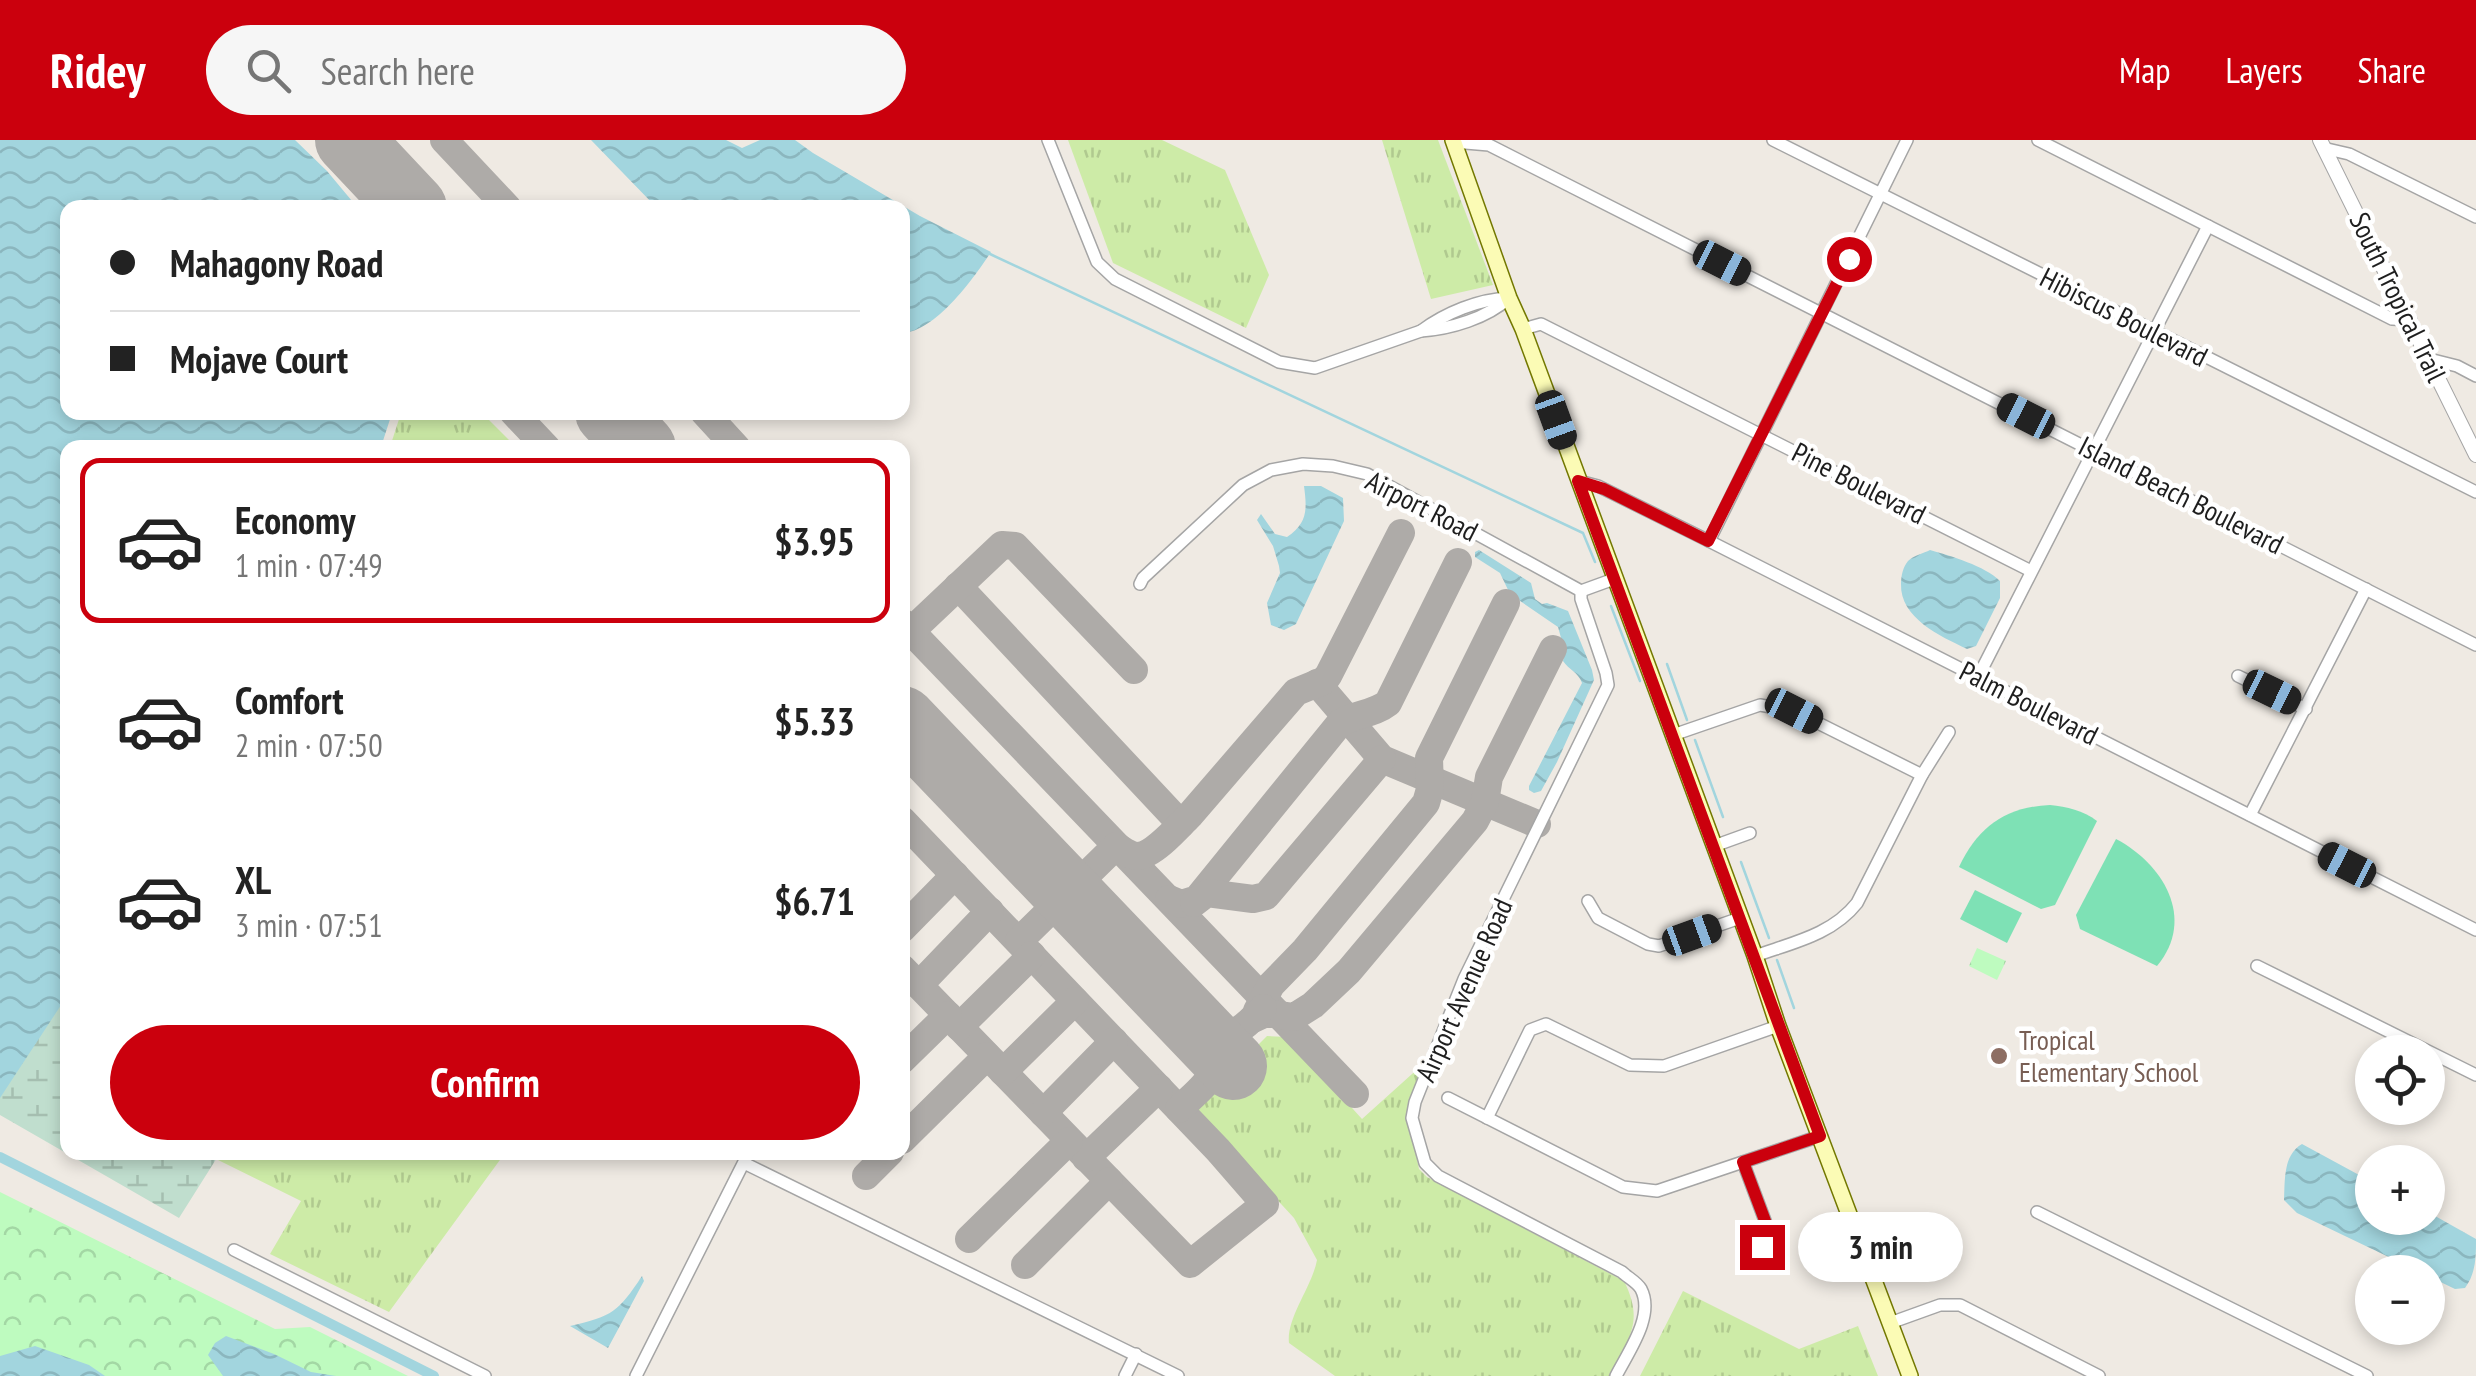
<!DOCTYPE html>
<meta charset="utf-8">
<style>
body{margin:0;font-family:"PT Sans Narrow",sans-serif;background:#f6f6f6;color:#222;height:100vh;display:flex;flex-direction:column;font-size:38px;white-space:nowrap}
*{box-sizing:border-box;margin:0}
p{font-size:32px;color:#767676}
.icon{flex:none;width:55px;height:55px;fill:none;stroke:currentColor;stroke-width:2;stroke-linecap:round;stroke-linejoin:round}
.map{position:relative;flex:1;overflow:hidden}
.drawer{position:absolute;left:60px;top:300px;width:850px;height:720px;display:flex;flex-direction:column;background:#fff;border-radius:20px;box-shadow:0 5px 15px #0003}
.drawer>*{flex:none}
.guide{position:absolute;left:60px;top:60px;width:850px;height:220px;border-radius:20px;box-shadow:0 5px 15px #0003;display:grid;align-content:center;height:220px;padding:0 50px;background:#fff}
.tools{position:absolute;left:2355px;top:895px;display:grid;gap:20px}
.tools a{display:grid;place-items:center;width:90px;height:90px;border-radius:50%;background:#fff;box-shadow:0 5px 15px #0003;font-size:50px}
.end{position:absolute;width:45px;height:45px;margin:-22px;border:12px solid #cb000d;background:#fff;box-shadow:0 0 0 5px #fff}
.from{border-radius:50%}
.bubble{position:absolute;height:70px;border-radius:35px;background:#fff;box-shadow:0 5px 15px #0003;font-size:32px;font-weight:600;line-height:70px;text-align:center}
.car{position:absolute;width:30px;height:60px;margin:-30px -15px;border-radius:12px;box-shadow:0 0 8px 2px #0007;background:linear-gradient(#222 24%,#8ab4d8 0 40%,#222 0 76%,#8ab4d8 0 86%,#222 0)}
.guide b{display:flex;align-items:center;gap:35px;height:95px;font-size:38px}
.guide b+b{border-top:2px solid #e0e0e0}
.guide i{width:25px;height:25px;background:#222}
ul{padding:18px 0 0;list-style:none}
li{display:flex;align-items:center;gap:30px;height:165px;margin:0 20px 15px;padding:0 30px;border:5px solid transparent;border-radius:20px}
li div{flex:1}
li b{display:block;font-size:38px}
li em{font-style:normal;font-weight:600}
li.active{border-color:#cb000d}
li>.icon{width:90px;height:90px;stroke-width:1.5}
.action{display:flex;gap:20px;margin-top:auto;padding:20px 50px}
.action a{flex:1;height:115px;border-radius:60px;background:#cb000d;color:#fff;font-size:40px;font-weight:600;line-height:115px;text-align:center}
header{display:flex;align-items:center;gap:60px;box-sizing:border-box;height:140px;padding:0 50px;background:#cb000d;color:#fff}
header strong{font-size:48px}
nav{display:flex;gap:55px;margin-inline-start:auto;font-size:35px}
.search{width:700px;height:90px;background:#f6f6f6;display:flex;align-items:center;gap:25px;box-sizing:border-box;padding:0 35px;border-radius:55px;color:#767676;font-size:38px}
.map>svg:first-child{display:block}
.grass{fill:url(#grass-tufts)}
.wetland{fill:url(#wetland-marsh)}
.park{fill:url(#park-crowns)}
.pitch{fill:#7ee1b5}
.water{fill:url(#water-waves)}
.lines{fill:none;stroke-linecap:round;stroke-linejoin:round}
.stream{stroke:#a2d5de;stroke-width:2.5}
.canal{stroke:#a2d5de;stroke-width:10}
.taxiway{stroke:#aeaba8;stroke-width:28}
.runway{stroke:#aeaba8;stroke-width:68}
.minor-casing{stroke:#a5a5a5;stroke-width:14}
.tertiary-casing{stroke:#a5a5a5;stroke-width:16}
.secondary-casing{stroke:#737801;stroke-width:18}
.minor{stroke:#fff;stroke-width:11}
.tertiary{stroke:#fff;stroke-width:14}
.secondary{stroke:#fbfbb5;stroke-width:15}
.route{stroke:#cb000d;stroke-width:12}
.education-dot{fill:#8d6e63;stroke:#fff;stroke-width:4}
.labels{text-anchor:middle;stroke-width:9;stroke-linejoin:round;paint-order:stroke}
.street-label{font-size:28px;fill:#1e1e1e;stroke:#fff}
.education-label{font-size:28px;fill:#785e54;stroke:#fff;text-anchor:start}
</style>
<header>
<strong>Ridey</strong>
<div class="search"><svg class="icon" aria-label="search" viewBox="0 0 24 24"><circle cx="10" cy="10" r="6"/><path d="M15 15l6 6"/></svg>Search here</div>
<nav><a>Map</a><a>Layers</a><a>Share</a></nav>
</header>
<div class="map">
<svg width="2476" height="1236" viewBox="0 0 2476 1236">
<defs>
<pattern id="grass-tufts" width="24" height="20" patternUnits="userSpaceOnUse" patternTransform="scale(2.5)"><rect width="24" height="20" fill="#cdeba7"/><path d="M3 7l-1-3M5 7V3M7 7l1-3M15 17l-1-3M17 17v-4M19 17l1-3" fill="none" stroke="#b0c98f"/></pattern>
<pattern id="wetland-marsh" width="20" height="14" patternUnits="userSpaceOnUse" patternTransform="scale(2.5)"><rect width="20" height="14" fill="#c0dece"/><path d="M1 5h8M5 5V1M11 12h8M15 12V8" fill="none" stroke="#a5beb0"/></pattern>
<pattern id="park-crowns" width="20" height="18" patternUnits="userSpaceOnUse" patternTransform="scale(2.5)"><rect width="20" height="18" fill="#befbbf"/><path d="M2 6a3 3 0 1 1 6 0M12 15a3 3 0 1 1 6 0" fill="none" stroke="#a3d7a4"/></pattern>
<pattern id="water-waves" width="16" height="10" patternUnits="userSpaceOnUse" patternTransform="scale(2.5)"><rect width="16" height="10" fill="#a2d5de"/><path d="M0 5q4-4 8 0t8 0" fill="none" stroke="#8bb6be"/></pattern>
</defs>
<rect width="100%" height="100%" fill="#efeae3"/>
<g class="grass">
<path d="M1068 0H1162L1225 30 1269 135 1246 188 1113 123Z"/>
<path d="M1382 0H1438L1493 145 1431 159Z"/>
<path d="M401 273H482L516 307H390Z"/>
<path d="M1267 896 1288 897 1362 979 1422 925 1407 969 1419 1029 1427 1037 1624 1141C1645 1183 1628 1198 1610 1236H1335L1289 1203C1286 1178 1312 1147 1317 1120L1294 1078 1200 976 1198 969 1202 961Z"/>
<path d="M220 1012 505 1013 389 1172 270 1114 301 1061 216 1019Z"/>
<path d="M1683 1151 1799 1209 1858 1186 1878 1236H1640Z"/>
</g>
<path class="wetland" d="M67 853 68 1012 220 1013 179 1078 0 975V957Z"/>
<g class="park">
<path d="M1977 808 2006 821 1997 840 1969 826Z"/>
<path d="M0 1052 275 1189 310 1187 408 1236H0Z"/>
</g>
<g class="pitch">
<path d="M2050 665C2067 667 2083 670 2097 681L2055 765 2041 769 1959 727C1978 687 2005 667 2050 665Z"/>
<path d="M2116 699C2162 723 2197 778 2157 826L2080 789 2076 775Z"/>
<path d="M1975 750 2022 773 2007 803 1960 779Z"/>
</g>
<g class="water">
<path d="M0 0H295L327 31 357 67 68 68V272L392 273 381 307 68 308 67 856 0 958Z"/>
<path d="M591 0H726L742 8 760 0H795L813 13 920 76 991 112C974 138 936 191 903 193L902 68 656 67Z"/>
<path d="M1304 346H1321L1343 358 1344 381 1296 484 1284 490 1271 485 1267 463 1280 433 1279 426 1273 406 1257 380 1261 374 1275 394 1287 397C1308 383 1307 369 1304 346Z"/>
<path d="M1479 410 1531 443 1535 459 1542 464 1547 463 1568 471 1592 530 1594 540 1557 622 1541 651 1534 653 1529 650V646L1582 543C1578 532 1569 530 1563 521L1565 512 1558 487 1510 454 1500 433 1475 417V412Z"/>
<path d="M1930 410C1951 416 1985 426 2000 441V458L1976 506 1967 509C1940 496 1900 478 1901 444 1901 436 1903 427 1908 421 1913 416 1924 413 1930 410Z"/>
<path d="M2302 1004 2372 1042V1078H2428V1072L2476 1099C2476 1117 2476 1133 2465 1148L2455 1149 2428 1136V1132H2420L2297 1073 2284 1060C2285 1040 2283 1015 2302 1004Z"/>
<path d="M642 1136 644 1141 608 1208 570 1186C613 1176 618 1172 642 1136Z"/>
<path d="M226 1196 274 1214 311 1232 336 1236H223L208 1215 215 1203Z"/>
<path d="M35 1206 89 1225 105 1236H0V1216Z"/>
</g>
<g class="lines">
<g class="stream">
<path d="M990 114 1583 393 1595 422"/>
<path d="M1611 466 1640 541"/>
<path d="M1667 524 1687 580"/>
<path d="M1695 600 1723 677"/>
<path d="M1741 722 1769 798"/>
<path d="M1777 820 1794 868"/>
</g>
<path class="canal" d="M0 1017 434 1236"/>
<g class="taxiway">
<path d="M444 0 508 68"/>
<path d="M513 272 547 308"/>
<path d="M704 272 737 308"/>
<path d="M958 446 1181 684"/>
<path d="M902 482 1355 954"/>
<path d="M911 491 1002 405 1015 406 1134 530"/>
<path d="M1317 543 1382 619 1537 684"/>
<path d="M902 680 1218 1010 1265 1064 1190 1124 902 828"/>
<path d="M1169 759 1181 764 1197 759 1340 583C1355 574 1374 574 1388 563L1458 422"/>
<path d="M1194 763 1207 753 1253 759 1266 756 1382 619"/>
<path d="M902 789 955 735"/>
<path d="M1019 801 1116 706C1123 710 1129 716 1138 716 1154 715 1179 686 1190 675L1296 552 1323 541 1328 536 1401 393"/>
<path d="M919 845 990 771"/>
<path d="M1257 871 1271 845 1305 810 1426 663 1430 649 1429 618 1506 463"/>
<path d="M1253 879 1266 873 1294 877 1313 865 1349 831 1475 681 1485 662 1489 637 1553 509"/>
<path d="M959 887 1032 815"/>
<path d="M902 920 948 875"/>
<path d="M1003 932 1075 861"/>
<path d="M1179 969C1206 943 1227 933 1204 895 1230 903 1247 885 1263 868"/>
<path d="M1043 973 1114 901"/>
<path d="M902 1000 987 916"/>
<path d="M1086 1018 1159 948"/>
<path d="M866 1036 890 1012"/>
<path d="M969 1099 1069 1001"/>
<path d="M1025 1125 1109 1041"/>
</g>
<g class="runway">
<path d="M349 0 413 68"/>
<path d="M609 272 642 308"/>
<path d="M902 580 1233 926"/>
</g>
<defs>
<g id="minor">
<path d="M1048 0 1097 122 1115 139 1279 222 1315 228 1421 191C1451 189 1487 178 1509 158"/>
<path d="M1773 0 2476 352"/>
<path d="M2038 0 2392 179 2411 180"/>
<path d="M1454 2 1489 5 2476 505"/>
<path d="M2323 8 2349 14 2476 77"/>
<path d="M1523 189 1541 184 2031 431"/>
<path d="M1421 191C1445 173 1479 159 1509 158"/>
<path d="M2429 219 2457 226 2476 236"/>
<path d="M1579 341 1598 346 1709 401 2476 790"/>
<path d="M1709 401 1907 0"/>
<path d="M1140 444 1143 438 1243 345 1271 330 1303 324 1333 326 1367 334 1581 451 1614 439"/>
<path d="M1581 451V459L1606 533 1608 545 1464 839 1415 962 1412 978 1425 1023 1438 1036 1622 1132C1627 1137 1637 1142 1641 1149 1655 1176 1628 1212 1616 1236"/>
<path d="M2238 536 2306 569"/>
<path d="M1978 537 2208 86"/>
<path d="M1673 595 1760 565 1794 571 1922 635"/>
<path d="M2250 675 2366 449"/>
<path d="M1714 706 1750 693"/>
<path d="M1588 761 1598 778 1648 804 1659 806 1740 778"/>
<path d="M1755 816C1791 803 1832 795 1857 763L1922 635 1949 592"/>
<path d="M2257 826 2476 935"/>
<path d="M1448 958 1623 1047 1657 1051 1820 996"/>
<path d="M1487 978 1530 890 1546 884 1630 925 1664 926 1778 886"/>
<path d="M1743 1022 1767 1086 1762 1107"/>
<path d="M744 1023 1178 1236"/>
<path d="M2037 1072 2367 1236"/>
<path d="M234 1110 485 1236"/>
<path d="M1890 1183 1940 1165H1960L2099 1236"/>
<path d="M636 1236 749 1012"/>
<path d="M1125 1236 1136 1214"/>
</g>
<path id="tertiary" d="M2320 0 2476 315"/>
<path id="secondary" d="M1453 0 1509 158 1523 189 1755 816 1778 886 1910 1236"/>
</defs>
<use href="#minor" class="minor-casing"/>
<use href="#tertiary" class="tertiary-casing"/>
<use href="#secondary" class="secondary-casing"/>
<use href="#minor" class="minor"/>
<use href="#tertiary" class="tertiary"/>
<use href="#secondary" class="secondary"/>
</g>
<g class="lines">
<path class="route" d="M1762 1107 1767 1086 1743 1022 1820 996 1578 341 1604 349 1708 401 1849 119"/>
</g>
<circle class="education-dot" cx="1999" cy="916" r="10"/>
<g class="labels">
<g class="street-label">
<text transform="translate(2398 157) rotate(64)" y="10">South Tropical Trail</text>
<text transform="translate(2124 177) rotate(27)" y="10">Hibiscus Boulevard</text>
<text transform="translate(1859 343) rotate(27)" y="10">Pine Boulevard</text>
<text transform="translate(2181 355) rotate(27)" y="10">Island Beach Boulevard</text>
<text transform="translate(1422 366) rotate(27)" y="10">Airport Road</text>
<text transform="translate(2029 563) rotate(27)" y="10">Palm Boulevard</text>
<text transform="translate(1464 850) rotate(-66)" y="10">Airport Avenue Road</text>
</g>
<g class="education-label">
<text x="2019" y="910">Tropical<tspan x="2019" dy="32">Elementary School</tspan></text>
</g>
</g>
</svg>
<div class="tools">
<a><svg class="icon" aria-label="locate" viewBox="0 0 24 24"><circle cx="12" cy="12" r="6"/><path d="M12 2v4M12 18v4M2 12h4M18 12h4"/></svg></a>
<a>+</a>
<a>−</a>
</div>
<i class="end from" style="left:1849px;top:119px"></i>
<i class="end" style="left:1762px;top:1107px"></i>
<div class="bubble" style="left:1798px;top:1072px;width:165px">3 min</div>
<i class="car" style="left:1722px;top:123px;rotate:117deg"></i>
<i class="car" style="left:2026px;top:276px;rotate:297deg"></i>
<i class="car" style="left:1556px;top:280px;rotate:160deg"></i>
<i class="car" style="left:2272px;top:552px;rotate:116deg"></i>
<i class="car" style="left:1794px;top:571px;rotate:117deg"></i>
<i class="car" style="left:2347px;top:725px;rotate:297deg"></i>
<i class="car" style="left:1692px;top:795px;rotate:70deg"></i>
<div class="guide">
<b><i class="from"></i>Mahagony Road</b>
<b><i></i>Mojave Court</b>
</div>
<section class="drawer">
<ul>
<li class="active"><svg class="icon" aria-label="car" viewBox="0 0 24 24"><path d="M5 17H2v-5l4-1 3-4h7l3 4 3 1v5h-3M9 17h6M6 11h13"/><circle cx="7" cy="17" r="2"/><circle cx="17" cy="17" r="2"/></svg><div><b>Economy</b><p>1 min · 07:49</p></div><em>$3.95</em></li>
<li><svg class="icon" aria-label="car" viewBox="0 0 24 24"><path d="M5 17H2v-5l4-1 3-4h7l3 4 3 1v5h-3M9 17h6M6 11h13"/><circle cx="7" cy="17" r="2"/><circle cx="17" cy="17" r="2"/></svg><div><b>Comfort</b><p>2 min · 07:50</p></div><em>$5.33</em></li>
<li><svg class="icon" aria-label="car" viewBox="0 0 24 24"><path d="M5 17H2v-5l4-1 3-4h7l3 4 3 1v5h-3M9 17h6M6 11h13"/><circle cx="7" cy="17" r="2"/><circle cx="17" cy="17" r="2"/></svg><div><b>XL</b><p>3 min · 07:51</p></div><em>$6.71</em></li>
</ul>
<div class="action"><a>Confirm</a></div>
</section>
</div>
